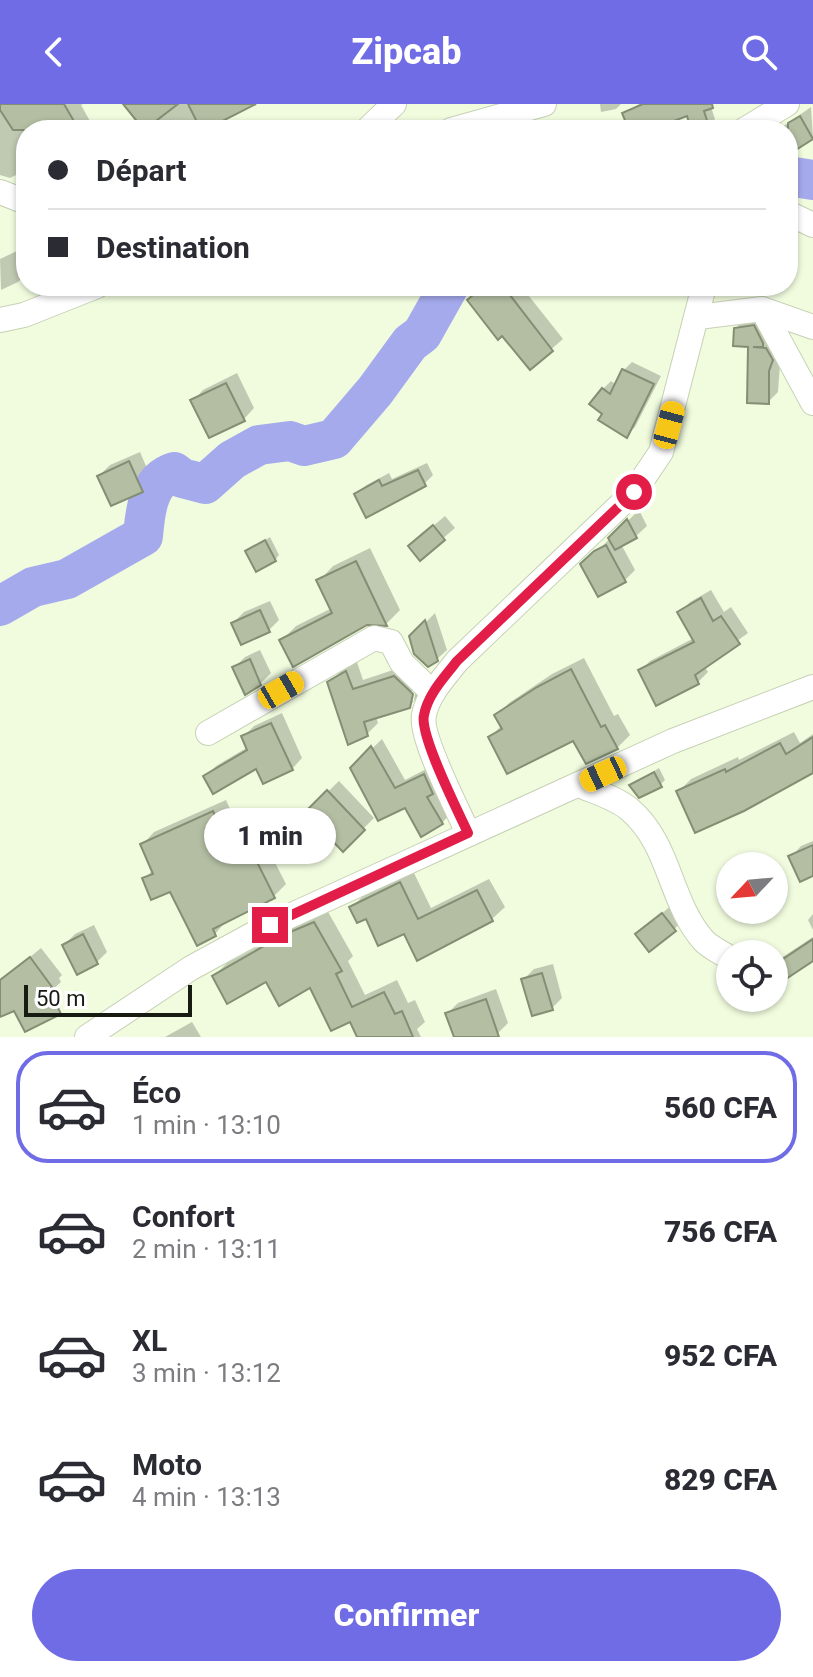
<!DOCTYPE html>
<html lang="fr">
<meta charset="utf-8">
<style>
body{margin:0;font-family:Roboto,sans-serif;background:#f7f7f7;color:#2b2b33;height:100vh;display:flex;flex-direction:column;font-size:30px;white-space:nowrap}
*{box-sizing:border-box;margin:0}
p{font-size:26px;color:#7c7c81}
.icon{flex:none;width:44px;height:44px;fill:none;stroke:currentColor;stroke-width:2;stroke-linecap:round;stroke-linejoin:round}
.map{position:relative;height:933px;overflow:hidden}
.panel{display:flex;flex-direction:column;background:#fff;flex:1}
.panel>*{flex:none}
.banner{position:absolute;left:16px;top:16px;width:782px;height:176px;border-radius:32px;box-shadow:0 2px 6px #0004;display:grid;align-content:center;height:176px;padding:0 32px;background:#fff}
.needle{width:52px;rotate:244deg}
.fabs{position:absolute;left:716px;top:748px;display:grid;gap:16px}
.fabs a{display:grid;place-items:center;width:72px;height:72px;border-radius:50%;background:#fff;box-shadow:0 2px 6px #0004;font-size:40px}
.scale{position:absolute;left:24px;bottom:20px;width:168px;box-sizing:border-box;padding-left:8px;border:4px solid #171b11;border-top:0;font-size:22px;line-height:28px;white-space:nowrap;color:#171b11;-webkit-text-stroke:6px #fff;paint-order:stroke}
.end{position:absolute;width:36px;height:36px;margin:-18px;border:10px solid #e11d48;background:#fff;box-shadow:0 0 0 4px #fff}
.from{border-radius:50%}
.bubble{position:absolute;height:56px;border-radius:28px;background:#fff;box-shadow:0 2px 6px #0004;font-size:26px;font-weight:800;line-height:56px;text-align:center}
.car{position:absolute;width:24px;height:48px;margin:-24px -12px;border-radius:10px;box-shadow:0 0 6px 2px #0007;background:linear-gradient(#f5c518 24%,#345 0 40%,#f5c518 0 76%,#345 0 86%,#f5c518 0)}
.banner b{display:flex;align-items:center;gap:28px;height:76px;font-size:30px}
.banner b+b{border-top:2px solid #e1e1e2}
.banner i{width:20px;height:20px;background:#2b2b33}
ul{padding:14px 0 0;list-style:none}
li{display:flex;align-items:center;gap:24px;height:112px;margin:0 16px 12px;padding:0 16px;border:4px solid transparent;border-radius:32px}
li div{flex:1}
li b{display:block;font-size:30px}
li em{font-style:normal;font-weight:800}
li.on{border-color:#6f6ce6}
li>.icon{width:72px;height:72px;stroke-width:1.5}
.action{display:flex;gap:16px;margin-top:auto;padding:16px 32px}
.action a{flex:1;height:92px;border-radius:48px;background:#6f6ce6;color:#fff;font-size:32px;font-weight:800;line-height:92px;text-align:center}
header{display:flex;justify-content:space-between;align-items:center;height:104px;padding:0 32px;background:#6f6ce6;color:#fff;font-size:36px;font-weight:800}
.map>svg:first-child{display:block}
.shadow{fill:#0003;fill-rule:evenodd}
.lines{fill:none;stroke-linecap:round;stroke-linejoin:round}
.river{stroke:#a5aaed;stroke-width:40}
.building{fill:#b3bea3;stroke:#848e74;stroke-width:2}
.minor-casing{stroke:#c6d1b5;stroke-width:26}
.minor{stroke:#fff;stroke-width:24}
.route{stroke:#e11d48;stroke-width:10}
</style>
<header><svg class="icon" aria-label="back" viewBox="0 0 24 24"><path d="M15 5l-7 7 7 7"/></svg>Zipcab<svg class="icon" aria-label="search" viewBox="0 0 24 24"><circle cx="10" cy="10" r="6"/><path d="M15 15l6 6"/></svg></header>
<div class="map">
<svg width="813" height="933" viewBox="0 0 813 933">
<rect width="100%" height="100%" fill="#f1fcdf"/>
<g class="shadow">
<path d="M0 0H83L81 1 95 26H26V66L10 74 0 71Z"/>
<path d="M134 0H254L201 26H154Z"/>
<path d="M600 0H621L616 5 601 8Z"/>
<path d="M639 0H710L715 15 708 22 693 26 688 10 647 26H631L624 10Z"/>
<path d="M811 3 813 33 788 49V26H778Z"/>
<path d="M19 146 26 162V170L18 178 1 186 0 155Z"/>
<path d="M484 182H521L563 235 531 263 470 196Z"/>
<path d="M763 213 781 246 778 288 768 298 750 241 736 224 745 215Z"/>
<path d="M632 258 661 272 635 323 627 331 604 310 603 285 611 277 616 281 624 266Z"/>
<path d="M237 269 254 304 244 315 193 297 203 286Z"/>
<path d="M140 348 152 376 142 386 99 372 110 361Z"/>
<path d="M427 359 433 371 424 380 356 391 365 382 389 369 392 375Z"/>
<path d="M639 406 647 422 636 432 621 440 635 466 624 477 583 461Z"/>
<path d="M445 412 455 424 420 454 421 432Z"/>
<path d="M270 433 279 451 275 456 247 448Z"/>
<path d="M370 444 400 506 386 520 366 519 282 536 296 522 332 504 319 477 333 462Z"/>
<path d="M711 486 724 508 731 503 748 529 704 561 708 568 698 578 641 566 650 557 694 534 680 508 690 498Z"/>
<path d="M270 497 279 516 268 527 233 519 244 508Z"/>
<path d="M435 509 447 546 437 555 411 533Z"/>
<path d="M260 546 271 569 260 580 234 564 245 553Z"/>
<path d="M584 554 614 612 618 610 630 631 617 644 574 634 490 633 502 621 496 612 509 599 552 570Z"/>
<path d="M357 558 363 576 405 562 422 579 420 591 409 602 376 613 378 619 367 630 350 638 330 579 340 568ZM413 580 416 581 414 597H410Z"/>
<path d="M282 609 302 654 292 665 257 662 205 673 216 662 248 643 243 633 254 622Z"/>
<path d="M794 628 800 639 813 630V667L678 688 691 675 738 653 739 656Z"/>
<path d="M382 635 405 676 434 661 451 709 442 719 406 701 352 664Z"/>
<path d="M659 664 665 676 660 681H632Z"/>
<path d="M339 677 374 714 343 745 307 708Z"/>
<path d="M226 696 248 745 264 737 286 780 274 792 227 816 215 830 171 786 144 775 153 766 142 741 154 728Z"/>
<path d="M813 737V770L791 753 801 742Z"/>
<path d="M413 767 431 804 489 775 505 803 492 815 418 855 405 827 351 804 364 791Z"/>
<path d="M674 799 686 815 650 845 638 830Z"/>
<path d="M327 806 353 852 348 857 365 891 397 876 408 899 415 896 425 918 417 925 421 933H359L351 915 311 882 267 875 214 872 227 859Z"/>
<path d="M813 810V826L808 816Z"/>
<path d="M94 821 107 848 97 858 64 841 75 830Z"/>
<path d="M813 833V854L774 869V862L781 854Z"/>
<path d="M41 844 62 871 59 874 61 878 50 888 0 911V878Z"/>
<path d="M553 860 562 894 552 904 524 875 534 865Z"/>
<path d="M496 885 508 919 497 930 489 933H456L448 909 458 899Z"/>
<path d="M192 918 201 933H165Z"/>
</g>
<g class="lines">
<g class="river">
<path d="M788 72 813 76"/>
<path d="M0 502 33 483 67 475 143 432C145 408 148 376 174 368L182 374 205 380 232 356 259 341 290 337 304 342 334 335 375 287 410 239 422 230 449 182"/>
</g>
</g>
<g class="building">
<path d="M0 0H64L79 26H13L0 6Z"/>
<path d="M123 0H178L144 26Z"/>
<path d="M188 0H256L205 26H201Z"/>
<path d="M643 0H712L713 4 704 7 710 26H691L687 12 650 26H629L622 9Z"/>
<path d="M800 12 813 35 788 51V19Z"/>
<path d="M484 182H503L553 247 530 266 502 232 498 236 467 196Z"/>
<path d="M754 221 763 239V243H753L766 244 773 256 769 267V300L747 299 748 243 733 242 734 224Z"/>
<path d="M622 265 654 280 627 334 598 316 602 310 589 300 602 284 610 290Z"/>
<path d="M226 279 245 317 209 334 190 296Z"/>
<path d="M129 357 143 388 111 402 97 372Z"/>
<path d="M418 366 426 382 366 414 354 390 379 376 382 382Z"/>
<path d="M627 415 637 434 615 446 608 434Z"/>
<path d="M433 421 445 436 420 457 408 442Z"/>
<path d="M265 436 276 457 256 468 245 447Z"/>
<path d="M606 441 626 478 598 493 580 460 594 447Z"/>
<path d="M356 457 387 522 367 521 293 563 279 536 332 509 316 476Z"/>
<path d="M701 494 713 517 721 512 740 540 695 571 699 580 656 602 638 566 694 538 677 508Z"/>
<path d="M260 506 270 528 241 541 231 519Z"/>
<path d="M425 516 438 557 428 563 414 550 409 532Z"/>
<path d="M250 555 261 581 245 591 232 563Z"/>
<path d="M571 565 601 623 605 621 618 645 586 660 573 637 507 670 488 633 502 625 494 611 537 583Z"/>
<path d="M346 567 353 585 394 572 413 590 410 604 364 618 368 632 348 641 327 578Z"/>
<path d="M271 619 293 666 263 680 256 665 213 690 203 672 247 646 241 632Z"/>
<path d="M813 633V669L744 707 695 729 676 687 725 665 726 668 780 639 786 650Z"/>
<path d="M371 642 395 684 424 670 433 690 427 693 443 720 421 733 405 704 378 717 350 664Z"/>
<path d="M654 668 662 683 639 694 629 681Z"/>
<path d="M327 686 365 726 343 748 305 708Z"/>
<path d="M213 707 235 756 252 748 275 794 213 825 216 832 197 842 170 788 151 796 142 774 153 770 140 740Z"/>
<path d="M813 741V772L800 778 788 752Z"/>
<path d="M400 778 418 815 477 786 493 817 417 857 404 830 378 842 366 815 357 819 349 803Z"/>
<path d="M662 809 676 827 649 848 635 830Z"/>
<path d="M314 818 342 867 336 870 352 903 384 888 395 910 402 907 413 933H357L350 918 331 927 310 884 279 902 266 878 227 900 212 872 283 831Z"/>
<path d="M83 830 98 860 77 871 62 841Z"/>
<path d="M813 835V857L774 883V861Z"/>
<path d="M30 853 52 883 49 885 61 910 25 928 14 907 0 913V876Z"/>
<path d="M542 869 553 906 532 912 521 875Z"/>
<path d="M486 895 499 933H454L445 909Z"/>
</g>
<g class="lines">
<defs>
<g id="minor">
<path d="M367 26 394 0"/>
<path d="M451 26 544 0"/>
<path d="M744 26 787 0"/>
<path d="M0 88 26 98"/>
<path d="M788 109 813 121"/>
<path d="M762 205 813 299"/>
<path d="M698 213 762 205 813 223"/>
<path d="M0 216 24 211 97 182"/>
<path d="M208 629 374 534 391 538 402 559 433 589"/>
<path d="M579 681C595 688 616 694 629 705 671 740 669 798 704 837 711 844 722 849 730 854"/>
<path d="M468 729C458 706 419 632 424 611 428 590 444 574 457 557L634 388 661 348 704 182"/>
<path d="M87 933 191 864 270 821 673 637 813 583"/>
</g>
</defs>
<use href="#minor" class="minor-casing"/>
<use href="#minor" class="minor"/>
</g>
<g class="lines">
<path class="route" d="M270 821 468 729C458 707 419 631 424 611 428 590 444 574 457 557L634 388"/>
</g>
</svg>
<div class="fabs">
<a><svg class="needle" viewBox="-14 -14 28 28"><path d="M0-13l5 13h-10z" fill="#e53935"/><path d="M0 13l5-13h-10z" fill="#7c7c81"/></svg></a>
<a><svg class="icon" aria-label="locate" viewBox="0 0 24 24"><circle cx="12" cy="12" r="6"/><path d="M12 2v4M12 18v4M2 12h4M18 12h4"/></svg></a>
</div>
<div class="scale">50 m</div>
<i class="end from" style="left:634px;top:388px"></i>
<i class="end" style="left:270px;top:821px"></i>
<div class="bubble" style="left:204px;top:704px;width:132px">1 min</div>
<i class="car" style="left:669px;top:321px;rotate:15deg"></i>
<i class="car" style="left:281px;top:586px;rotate:60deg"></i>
<i class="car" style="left:603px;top:670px;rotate:245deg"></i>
<div class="banner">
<b><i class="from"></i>Départ</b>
<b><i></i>Destination</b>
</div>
</div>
<section class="panel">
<ul>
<li class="on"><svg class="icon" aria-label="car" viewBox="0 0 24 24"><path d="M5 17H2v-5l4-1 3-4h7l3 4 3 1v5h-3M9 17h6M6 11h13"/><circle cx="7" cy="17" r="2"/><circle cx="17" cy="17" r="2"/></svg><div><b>Éco</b><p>1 min · 13:10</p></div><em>560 CFA</em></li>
<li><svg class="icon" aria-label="car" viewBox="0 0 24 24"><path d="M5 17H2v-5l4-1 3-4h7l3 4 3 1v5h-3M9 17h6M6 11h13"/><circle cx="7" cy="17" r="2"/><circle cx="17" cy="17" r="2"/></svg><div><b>Confort</b><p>2 min · 13:11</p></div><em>756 CFA</em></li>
<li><svg class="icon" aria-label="car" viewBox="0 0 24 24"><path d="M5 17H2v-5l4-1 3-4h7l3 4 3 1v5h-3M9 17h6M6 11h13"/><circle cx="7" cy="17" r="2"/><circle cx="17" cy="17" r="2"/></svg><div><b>XL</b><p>3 min · 13:12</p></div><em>952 CFA</em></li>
<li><svg class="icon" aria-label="car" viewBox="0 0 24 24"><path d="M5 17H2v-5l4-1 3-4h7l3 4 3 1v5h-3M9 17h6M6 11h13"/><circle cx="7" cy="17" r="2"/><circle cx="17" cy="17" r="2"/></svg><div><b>Moto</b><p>4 min · 13:13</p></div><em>829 CFA</em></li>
</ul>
<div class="action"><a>Confirmer</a></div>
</section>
